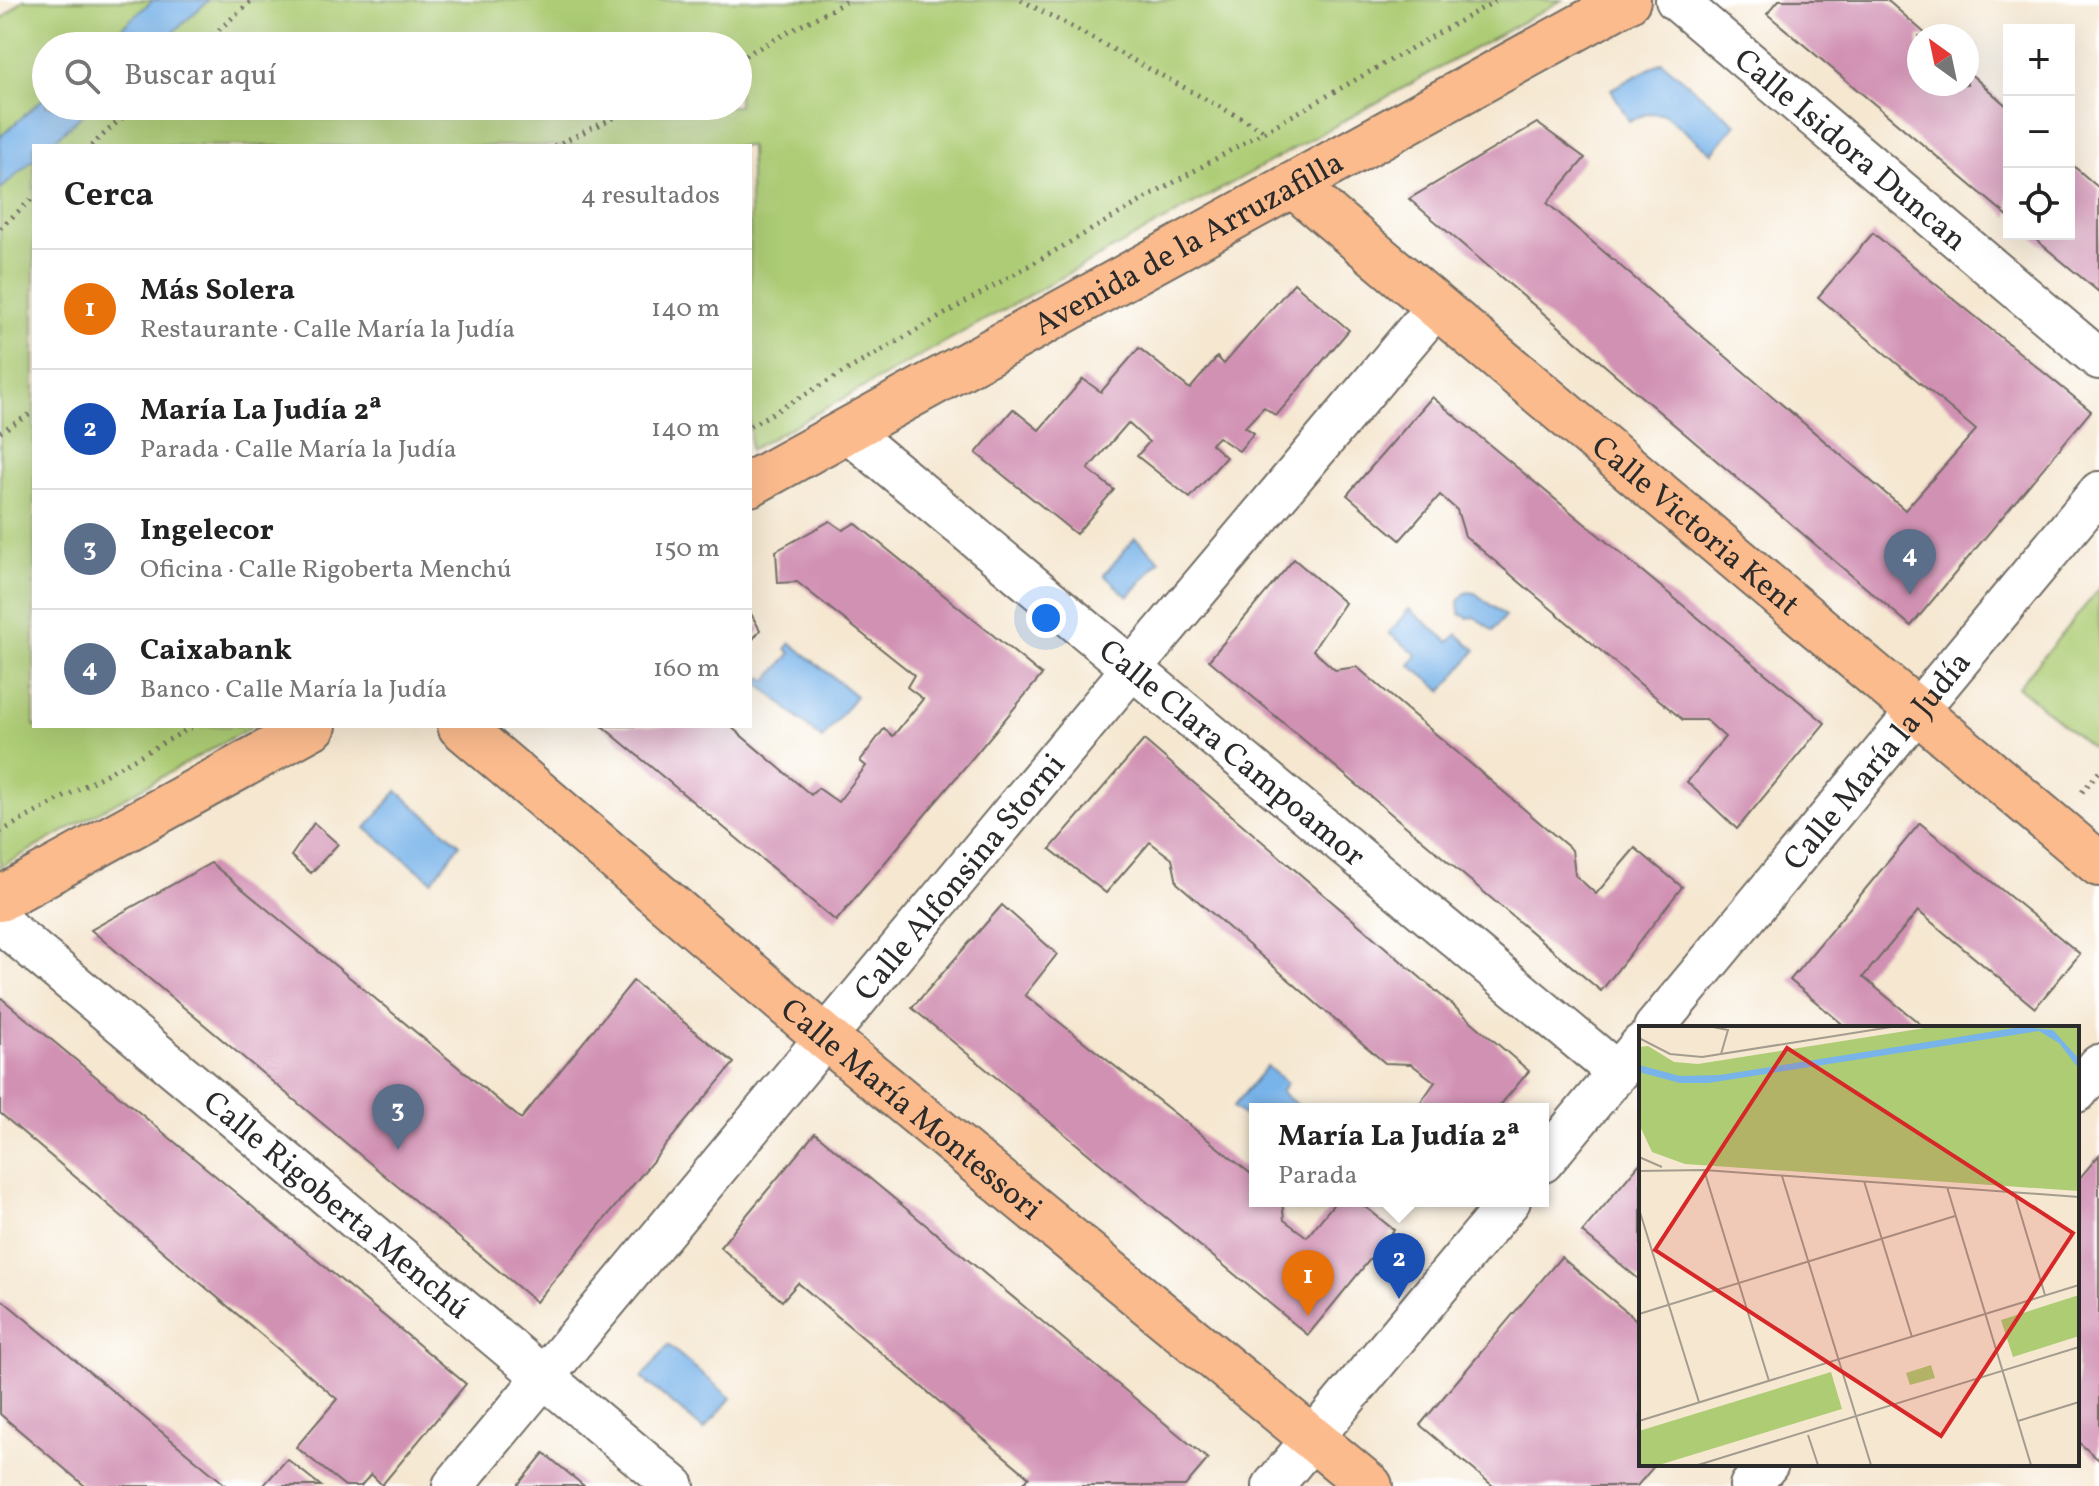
<!DOCTYPE html>
<html lang="es">
<meta charset="utf-8">
<style>
:root{--surface:#fff;--page:#f6f6f6;--text:#222;--muted:#767676;--line:#e0e0e0;--accent:#d1495b}
body{margin:0;font-family:Vollkorn,serif;background:var(--page);color:var(--text)}
.controls{position:absolute;right:24px;top:24px;display:grid;overflow:hidden;border-radius:0px;box-shadow:0 8px 32px #0002}
.controls button{width:72px;height:72px;display:grid;place-items:center;padding:0;border:0;border-bottom:2px solid var(--line);background:var(--surface);color:var(--text);font:40px sans-serif}
.compass{position:absolute;left:1907px;top:24px;width:72px;height:72px;border-radius:50%;background:var(--surface);box-shadow:0 8px 32px #0002;rotate:327deg}
.you{position:absolute;left:1046px;top:618px;width:28px;height:28px;margin:-20px;border:6px solid #fff;border-radius:50%;background:#1a73e8;box-shadow:0 0 0 12px #1a73e833}
.badge{display:grid;place-items:center;width:52px;height:52px;border-radius:50%;background:var(--accent);color:#fff;font-size:26px;font-weight:700}
.pin{position:absolute;translate:-50% -66px;filter:drop-shadow(0 2px 4px #0008)}
.pin::after{content:'';position:absolute;top:42px;width:28px;height:24px;background:inherit;clip-path:polygon(0 0,100% 0,50% 100%)}
.popup{position:absolute;left:1249px;top:1103px;width:300px;height:104px;box-sizing:border-box;display:grid;place-content:center;border-radius:0px;background:var(--surface);filter:drop-shadow(0 2px 6px #0005);font-size:26px;white-space:nowrap;color:var(--muted)}
.popup b{font-size:30px;color:var(--text)}
.popup::after{content:'';position:absolute;left:50%;top:100%;margin-left:-16px;border:16px solid transparent;border-top-color:var(--surface)}
.list{margin:0;padding:0;list-style:none}
h2{display:flex;justify-content:space-between;align-items:center;height:104px;margin:0;padding:0 32px;font-size:34px}
h2 small{font-size:26px;font-weight:400;color:var(--muted)}
.list li{display:grid;grid-template-columns:52px 1fr auto;gap:24px;align-items:center;box-sizing:border-box;height:120px;padding:0 32px;border-top:2px solid var(--line)}
.list b{display:block;font-size:30px;white-space:nowrap}
.list p{margin:0;font-size:26px;white-space:nowrap;color:var(--muted)}
.list em{font-size:26px;font-style:normal;color:var(--muted)}
.icon{flex:none;width:44px;height:44px;fill:none;stroke:currentColor;stroke-width:2;stroke-linecap:round;stroke-linejoin:round}
.map{position:relative;flex:none;width:2099px;height:1486px;overflow:hidden}
.search{position:absolute;background:var(--surface);box-shadow:0 8px 32px #0002;left:32px;top:32px;width:720px;height:88px;display:flex;align-items:center;gap:20px;box-sizing:border-box;padding:0 28px;border-radius:44px;color:var(--muted);font-size:30px}
.panel{position:absolute;background:var(--surface);box-shadow:0 8px 32px #0002;left:32px;top:144px;width:720px;height:584px;border-radius:0px}
.map>svg:first-child{display:block}
.green{fill:#adcc74;stroke:#6c7c50;stroke-width:2;fill-rule:evenodd}
.water{fill:#78b3e9;stroke:#526f8a;stroke-width:2}
.building{fill:#d191b3}
.lines{fill:none;stroke-linecap:round;stroke-linejoin:round}
.minor-casing{stroke:#726d65;stroke-width:44}
.major-casing{stroke:#726d65;stroke-width:48}
.path{stroke:#726d65;stroke-width:5;stroke-dasharray:2 6;stroke-linecap:butt}
.minor{stroke:#fff;stroke-width:40}
.major{stroke:#fbbb8d;stroke-width:44}
.labels{text-anchor:middle;stroke-width:6;stroke-linejoin:round;paint-order:stroke}
.street-label{font-size:32px;fill:#2b2b2b;stroke:#fff}
.inset-road{fill:none;stroke:#a49c8e;stroke-width:2}
.view{fill:#d62828;fill-opacity:0.15;stroke:#d62828;stroke-width:4}
.inset-edge{fill:none;stroke:#2b2b2b;stroke-width:4}
</style>
<div class="map">
<svg width="2099" height="1486" viewBox="0 0 2099 1486">
<rect width="100%" height="100%" fill="#fff"/>
<filter id="ink" filterUnits="userSpaceOnUse"><feTurbulence type="fractalNoise" baseFrequency=".0125" numOctaves="2"/><feDisplacementMap in="SourceGraphic" scale="16" xChannelSelector="R" yChannelSelector="G"/><feConvolveMatrix kernelMatrix="1 2 1 2 8 2 1 2 1" color-interpolation-filters="sRGB"/></filter>
<filter id="wash" filterUnits="userSpaceOnUse"><feTurbulence type="fractalNoise" baseFrequency=".006" numOctaves="4" result="noise"/><feDisplacementMap in="SourceGraphic" scale="32" xChannelSelector="R" yChannelSelector="G"/><feGaussianBlur stdDeviation="1.8" result="paint"/><feColorMatrix in="noise" values="0 0 0 0 0 0 0 0 0 0 0 0 0 0 0 0 0 1.4 0 .05"/><feComposite in="paint" operator="in"/></filter>
<g filter="url(#wash)">
<rect width="100%" height="100%" fill="#f5e7d0"/>
<g class="green">
<path d="M23,0H1562L750,450V146H34V726H253L0,867V21ZM46,46H738V106H46Z"/>
<polygon points="2099,589 2099,754 2018,687"/>
</g>
<g class="water">
<polygon points="153,0 209,0 158,46 101,46"/>
<polygon points="1662,62 1736,124 1712,153 1664,114 1648,113 1629,121 1611,89"/>
<polygon points="46,96 46,106 92,106 48,146 34,146 34,159 0,190 0,137"/>
<polygon points="1135,538 1160,560 1128,597 1104,575"/>
<path d="M1467,592L1475,593L1505,616L1493,631L1475,617L1468,618L1460,614C1456,603 1458,599 1467,592Z"/>
<polygon points="1409,609 1449,642 1457,634 1476,650 1443,691 1410,665 1417,655 1389,633"/>
<polygon points="791,643 856,696 822,739 758,683 762,677 767,681 791,653 786,649"/>
<polygon points="397,791 460,844 432,881 366,828"/>
<polygon points="1267,1066 1287,1083 1281,1092 1302,1109 1255,1109 1255,1124 1233,1107"/>
<polygon points="668,1345 731,1398 704,1430 642,1378"/>
</g>
<g id="blocks">
<g class="building">
<polygon points="1779,0 1887,0 1928,36 1919,36 1919,84 1967,84 1967,71 2009,108 2009,217 1767,14"/>
<polygon points="1537,123 1585,158 1547,203 1905,510 1976,430 1818,297 1873,233 2091,411 1911,626 1409,199"/>
<polygon points="2069,162 2099,188 2099,292 2029,234 2069,234"/>
<polygon points="1294,283 1349,330 1276,416 1264,407 1245,427 1254,433 1239,451 1218,437 1211,444 1226,457 1190,498 1137,456 1149,442 1128,423 1088,469 1114,490 1076,534 976,453 1013,409 1039,430 1083,379 1101,392 1139,348 1190,389 1217,357 1224,364"/>
<polygon points="1432,397 1825,723 1737,829 1687,782 1725,737 1706,720 1683,720 1465,536 1457,510 1440,495 1400,540 1347,495"/>
<polygon points="830,521 843,530 855,523 1042,675 836,921 602,726 730,726 811,795 818,788 838,802 866,766 860,761 884,729 893,736 923,699 907,687 914,675 797,582 778,583 776,551"/>
<polygon points="1294,559 1345,603 1313,650 1335,670 1357,667 1572,850 1575,875 1596,894 1635,848 1682,887 1601,991 1209,660"/>
<polygon points="750,612 760,630 750,643"/>
<polygon points="1144,740 1529,1071 1497,1109 1416,1109 1435,1082 1411,1064 1385,1063 1177,883 1172,859 1150,842 1106,893 1050,849"/>
<polygon points="314,823 338,844 311,873 291,856"/>
<polygon points="1920,823 2080,954 2035,1008 1918,911 1863,977 1925,1028 1847,1028 1790,980"/>
<polygon points="211,863 521,1119 633,981 734,1063 536,1302 91,930"/>
<polygon points="1002,905 1057,954 1025,995 1255,1177 1255,1201 1282,1201 1284,1220 1307,1237 1336,1201 1358,1201 1394,1230 1308,1335 912,1008"/>
<polygon points="0,997 466,1384 382,1485 371,1474 361,1486 345,1486 296,1447 337,1399 0,1113"/>
<polygon points="815,1133 1208,1459 1185,1486 1021,1486 1029,1477 798,1283 782,1301 720,1247"/>
<polygon points="2099,1155 2099,1460 2077,1441 2077,1181"/>
<polygon points="1641,1162 1641,1281 1582,1232"/>
<polygon points="1561,1257 1641,1324 1641,1464 1656,1464 1637,1486 1493,1486 1420,1425"/>
<polygon points="0,1298 227,1486 85,1486 0,1414"/>
<polygon points="544,1453 584,1486 517,1486"/>
<polygon points="287,1459 321,1486 263,1486"/>
</g>
</g>
</g>
<g filter="url(#ink)">
<use href="#blocks" fill-opacity="0" stroke="#726d65" stroke-width="2"/>
<g class="lines">
<defs>
<g id="minor">
<path id="s1" d="M1676,0L2099,359"/>
<path id="s2" d="M847,431L1617,1072"/>
<path id="s3" d="M0,922L674,1486"/>
<path id="s4" d="M1654,1028L2099,492"/>
<polyline points="2077,1092 2099,1065"/>
<polyline points="1543,1162 1641,1044"/>
<path id="s5" d="M453,1486L1133,667L1437,306"/>
<polyline points="1273,1486 1510,1201"/>
<polyline points="1750,1486 1768,1464"/>
</g>
<g id="major">
<path id="s6" d="M1294,186L2099,864"/>
<path id="s7" d="M750,484L1628,0"/>
<path id="s8" d="M460,726L826,1038L1370,1486"/>
<polyline points="0,899 314,726"/>
</g>
</defs>
<use href="#minor" class="minor-casing"/>
<use href="#major" class="major-casing"/>
<g class="path">
<polyline points="1021,0 1265,131"/>
<polyline points="201,46 252,0"/>
<polyline points="738,59 849,0"/>
<polyline points="91,146 135,106"/>
<polyline points="554,146 639,106"/>
<polyline points="0,228 34,197"/>
<polyline points="750,426 1171,184 1497,0"/>
<polyline points="0,432 34,412"/>
<polyline points="2082,792 2099,772"/>
<polyline points="0,832 194,726"/>
</g>
<use href="#minor" class="minor"/>
<use href="#major" class="major"/>
</g>
</g>
<g class="labels">
<g class="street-label">
<text dy="11" stroke="none"><textPath href="#s1" startOffset="230">Calle Isidora Duncan</textPath></text>
<text dy="11" stroke="none"><textPath href="#s7" startOffset="500">Avenida de la Arruzafilla</textPath></text>
<text dy="11" stroke="none"><textPath href="#s6" startOffset="526">Calle Victoria Kent</textPath></text>
<text dy="11" stroke="none"><textPath href="#s2" startOffset="502">Calle Clara Campoamor</textPath></text>
<text dy="11" stroke="none"><textPath href="#s4" startOffset="348">Calle María la Judía</textPath></text>
<text dy="11" stroke="none"><textPath href="#s5" startOffset="792">Calle Alfonsina Storni</textPath></text>
<text dy="11" stroke="none"><textPath href="#s8" startOffset="592">Calle María Montessori</textPath></text>
<text dy="11" stroke="none"><textPath href="#s3" startOffset="440">Calle Rigoberta Menchú</textPath></text>
</g>
</g>
<g transform="translate(1639 1026)">
<rect width="440" height="440" fill="#f5e7d0"/>
<path d="M292,1H436L440,5V165L46,138L13,126L0,98V21L9,20L35,36L59,38ZM440,269V310L374,331L362,294ZM292,339L296,352L271,359L267,347ZM192,346L203,383L20,439H0V405Z" fill="#adcc74"/>
<path d="M382,1L414,4L440,33V43L420,17L400,5L69,57H41L0,46V39L41,50L81,49Z" fill="#78b3e9"/>
<path class="inset-road" d="M74,1L89,4L82,28M0,12L31,28L63,31L252,1M0,131L23,141M65,144L130,355M0,145L65,144L440,171M143,150L232,439M225,155L273,311M308,161L392,439M375,166L406,269M0,183L60,376M0,288L316,190M0,395L440,259M379,395L440,376M169,409L179,439M59,439L440,321"/>
<path class="view" d="M148,22L434,207L302,410L16,224Z"/>
<rect width="440" height="440" class="inset-edge"/>
</g>
</svg>
<div class="controls">
<button>+</button>
<button>−</button>
<button><svg class="icon" aria-label="locate" viewBox="0 0 24 24"><circle cx="12" cy="12" r="6"/><path d="M12 2v4M12 18v4M2 12h4M18 12h4"/></svg></button>
</div>
<svg class="compass" viewBox="-18 -18 36 36"><path d="M0-13l5 13h-10z" fill="#e53935"/><path d="M0 13l5-13h-10z" fill="#767676"/></svg>
<div class="you"></div>
<div class="pin badge" style="left:1308px;top:1316px;background:#e8710a">1</div>
<div class="pin badge" style="left:1399px;top:1299px;background:#1a4fb4">2</div>
<div class="popup"><b>María La Judía 2ª</b>Parada</div>
<div class="pin badge" style="left:398px;top:1150px;background:#5c6f8a">3</div>
<div class="pin badge" style="left:1910px;top:595px;background:#5c6f8a">4</div>
<div class="search"><svg class="icon" aria-label="search" viewBox="0 0 24 24"><circle cx="10" cy="10" r="6"/><path d="M15 15l6 6"/></svg>Buscar aquí</div>
<section class="panel">
<h2>Cerca<small>4 resultados</small></h2>
<ul class="list">
<li><span class="badge" style="background:#e8710a">1</span><div><b>Más Solera</b><p>Restaurante · Calle María la Judía</p></div><em>140 m</em></li>
<li><span class="badge" style="background:#1a4fb4">2</span><div><b>María La Judía 2ª</b><p>Parada · Calle María la Judía</p></div><em>140 m</em></li>
<li><span class="badge" style="background:#5c6f8a">3</span><div><b>Ingelecor</b><p>Oficina · Calle Rigoberta Menchú</p></div><em>150 m</em></li>
<li><span class="badge" style="background:#5c6f8a">4</span><div><b>Caixabank</b><p>Banco · Calle María la Judía</p></div><em>160 m</em></li>
</ul>
</section>
</div>
